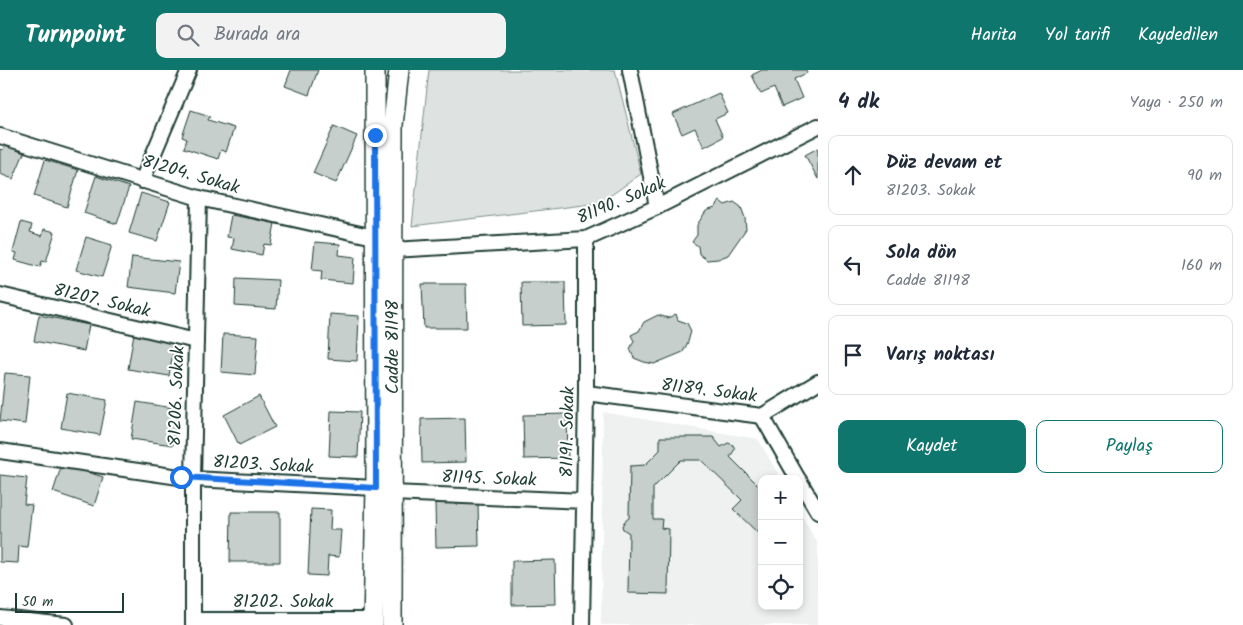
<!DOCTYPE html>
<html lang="tr">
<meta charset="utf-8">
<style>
:root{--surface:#fff;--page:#f2f2f3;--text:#1f2937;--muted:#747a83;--line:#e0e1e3;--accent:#0f766e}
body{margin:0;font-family:Kalam,sans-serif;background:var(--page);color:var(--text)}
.controls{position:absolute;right:15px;bottom:15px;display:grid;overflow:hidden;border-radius:10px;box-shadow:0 2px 8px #0003}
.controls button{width:45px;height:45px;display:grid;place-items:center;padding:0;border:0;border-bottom:1px solid var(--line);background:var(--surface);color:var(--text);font:25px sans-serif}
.scale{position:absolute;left:15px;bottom:12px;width:109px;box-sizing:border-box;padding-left:5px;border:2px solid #1f3d34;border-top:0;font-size:14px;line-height:18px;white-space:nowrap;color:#1f3d34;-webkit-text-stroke:4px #fff;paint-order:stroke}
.stop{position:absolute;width:15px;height:15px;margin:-11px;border:4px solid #1a73e8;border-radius:50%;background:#fff}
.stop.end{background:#1a73e8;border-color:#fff;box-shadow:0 1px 5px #0008}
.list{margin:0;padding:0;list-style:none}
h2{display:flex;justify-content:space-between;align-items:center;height:65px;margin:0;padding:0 20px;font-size:21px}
h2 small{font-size:16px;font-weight:400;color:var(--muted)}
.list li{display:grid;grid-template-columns:32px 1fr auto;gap:15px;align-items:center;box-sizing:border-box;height:80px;margin:0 10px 10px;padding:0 10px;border:1px solid var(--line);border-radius:10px}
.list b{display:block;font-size:19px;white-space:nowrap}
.list p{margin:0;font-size:16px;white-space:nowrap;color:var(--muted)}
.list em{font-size:16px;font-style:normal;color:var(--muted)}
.actions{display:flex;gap:10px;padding:15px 20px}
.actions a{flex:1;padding:11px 0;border:1px solid var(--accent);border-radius:10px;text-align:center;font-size:18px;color:var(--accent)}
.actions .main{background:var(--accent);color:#fff}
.icon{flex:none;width:28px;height:28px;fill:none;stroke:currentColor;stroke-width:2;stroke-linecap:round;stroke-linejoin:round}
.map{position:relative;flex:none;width:818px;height:555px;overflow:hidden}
header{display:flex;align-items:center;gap:30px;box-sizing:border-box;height:70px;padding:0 25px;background:var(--accent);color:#fff}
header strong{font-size:24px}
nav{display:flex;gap:28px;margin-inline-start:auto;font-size:18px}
.search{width:350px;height:45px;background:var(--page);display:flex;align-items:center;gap:12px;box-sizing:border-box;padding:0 18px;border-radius:10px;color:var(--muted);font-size:19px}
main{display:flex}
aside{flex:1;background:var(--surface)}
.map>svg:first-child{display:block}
.built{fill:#eef1f0}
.green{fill:#dee3e2;stroke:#7e908b}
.building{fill:#c7cfcc;stroke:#1f3d34}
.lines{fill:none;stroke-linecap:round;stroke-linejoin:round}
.street-casing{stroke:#1f3d34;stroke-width:18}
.secondary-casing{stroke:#1f3d34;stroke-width:22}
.street{stroke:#fff;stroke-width:14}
.secondary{stroke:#fff;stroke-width:19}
.route{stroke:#1a73e8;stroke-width:6}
.labels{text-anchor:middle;stroke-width:4;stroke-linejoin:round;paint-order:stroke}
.street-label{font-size:18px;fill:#1f3d34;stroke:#fff}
</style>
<header>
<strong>Turnpoint</strong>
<div class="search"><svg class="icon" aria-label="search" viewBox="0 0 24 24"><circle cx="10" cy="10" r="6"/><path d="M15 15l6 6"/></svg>Burada ara</div>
<nav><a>Harita</a><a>Yol tarifi</a><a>Kaydedilen</a></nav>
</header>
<main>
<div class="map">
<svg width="818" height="555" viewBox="0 0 818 555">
<rect width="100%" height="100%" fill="#fff"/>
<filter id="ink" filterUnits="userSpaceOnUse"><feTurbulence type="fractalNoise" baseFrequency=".02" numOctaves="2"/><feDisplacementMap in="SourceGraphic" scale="10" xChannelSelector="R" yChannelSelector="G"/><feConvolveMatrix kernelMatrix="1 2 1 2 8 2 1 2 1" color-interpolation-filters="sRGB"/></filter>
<g filter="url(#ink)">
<polygon class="built" points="603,342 758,369 781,409 762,409 762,536 799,536 799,441 818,474 818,555 601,555"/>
<polygon class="green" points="429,0 615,0 641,104 600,133 412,156"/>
<g class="building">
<polygon points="291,0 318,0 309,25 285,16"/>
<polygon points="762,0 806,0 807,3 794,9 802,28 782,37 774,18 761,24 752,5"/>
<polygon points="719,23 728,43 715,49 723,67 704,77 695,58 682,64 673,44"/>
<polygon points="191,40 210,46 208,50 234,58 226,82 221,80 218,89 184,78 187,69 182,67"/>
<polygon points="334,56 357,66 336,113 313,103"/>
<polygon points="5,75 24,83 13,109 0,104 0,79 3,80"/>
<polygon points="818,78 818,109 805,85"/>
<polygon points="45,90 78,100 67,137 34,126"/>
<polygon points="96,106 129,117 117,154 84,143"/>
<polygon points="141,123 170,132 157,171 129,163"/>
<polygon points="720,131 725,135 734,132 741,137 745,148 746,159 728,185 718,189 707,190 699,184 698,176 692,172 697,165 697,155 706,141 715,138"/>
<polygon points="231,145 275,153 271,175 264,174 262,185 232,179 234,168 227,167"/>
<polygon points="21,152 32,155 30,162 42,166 44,159 55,162 46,192 42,191 40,197 15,190 17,183 13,182"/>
<polygon points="86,167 112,175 102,207 76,200"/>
<polygon points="315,172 340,174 339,185 355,187 353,213 321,210 322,201 312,200"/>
<polygon points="132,187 179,192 175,223 128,217"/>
<polygon points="236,208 278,210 276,239 235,236"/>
<polygon points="521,212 565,212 566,255 522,256"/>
<polygon points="422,214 466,214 467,258 424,258"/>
<polygon points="330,244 359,246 357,291 328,289"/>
<polygon points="676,244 678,250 687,253 691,261 688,272 683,282 654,294 644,292 634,288 630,279 634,271 631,265 639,261 644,252 658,245 668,248"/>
<polygon points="39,245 89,255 84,281 34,271"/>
<polygon points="134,263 175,270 169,306 128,299"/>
<polygon points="223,264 258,266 255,305 221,302"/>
<polygon points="5,303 30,305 25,354 0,351"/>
<polygon points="67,323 107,330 100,365 61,358"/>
<polygon points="259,326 275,357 239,375 224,345"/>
<polygon points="137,332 179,339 173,375 131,369"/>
<polygon points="331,341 360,342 358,387 329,386"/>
<polygon points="567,344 568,388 524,389 523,345"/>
<polygon points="465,348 466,392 422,393 421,349"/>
<polygon points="660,367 713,367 721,377 728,373 733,375 735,379 730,387 762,419 762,467 733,439 742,430 701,390 681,390 653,418 653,449 662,449 661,458 669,459 668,524 628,523 629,463 623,459 622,456 624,452 629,448 630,396 645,395 660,380"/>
<polygon points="62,394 103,407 94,436 53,422"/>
<polygon points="0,405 27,408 24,434 32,435 27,477 19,476 18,493 0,492"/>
<polygon points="478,432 479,476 436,477 435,433"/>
<polygon points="311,439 331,440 330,460 341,460 339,487 328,486 327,506 308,505"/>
<polygon points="231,442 280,442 280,492 230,492"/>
<polygon points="555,490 556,534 512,535 512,491"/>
</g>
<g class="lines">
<defs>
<g id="street">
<polyline points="630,0 657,137"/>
<polyline points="0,66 199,128 374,167"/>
<polyline points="142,111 189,0"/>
<polyline points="392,180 586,169 657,137 818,56"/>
<polyline points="0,225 196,271"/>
<polyline points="586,323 762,346 818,312"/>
<polyline points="762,346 798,409"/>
<polyline points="0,381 193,409 376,418"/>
<polyline points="799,410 818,442"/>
<polyline points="392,423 585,431"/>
<polyline points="0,548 66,555"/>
<polyline points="193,550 373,550"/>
<polyline points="193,555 193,409 199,128"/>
<polyline points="582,555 586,323 586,169"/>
</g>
<g id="secondary">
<polyline points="373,555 376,418 375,0"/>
<polyline points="392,555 393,55 399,0"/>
</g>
</defs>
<use href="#street" class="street-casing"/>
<use href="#secondary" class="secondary-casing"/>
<use href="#street" class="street"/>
<use href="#secondary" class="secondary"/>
</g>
</g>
<g class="lines" filter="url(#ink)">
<polyline class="route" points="181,407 376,418 375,65"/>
</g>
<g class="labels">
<g class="street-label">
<text transform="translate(191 104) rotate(16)" y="6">81204. Sokak</text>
<text transform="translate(621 130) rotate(-23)" y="6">81190. Sokak</text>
<text transform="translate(102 230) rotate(13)" y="6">81207. Sokak</text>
<text transform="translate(392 277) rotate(-90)" y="6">Cadde 81198</text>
<text transform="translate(709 320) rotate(7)" y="6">81189. Sokak</text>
<text transform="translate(176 326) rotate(-88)" y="6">81206. Sokak</text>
<text transform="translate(567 362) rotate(-89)" y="6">81191. Sokak</text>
<text transform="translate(263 394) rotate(3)" y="6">81203. Sokak</text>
<text transform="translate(489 408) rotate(2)" y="6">81195. Sokak</text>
<text x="283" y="537">81202. Sokak</text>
</g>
</g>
</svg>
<div class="controls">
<button>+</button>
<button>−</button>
<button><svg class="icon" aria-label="locate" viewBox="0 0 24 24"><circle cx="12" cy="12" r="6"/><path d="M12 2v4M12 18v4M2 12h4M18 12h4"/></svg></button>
</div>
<div class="scale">50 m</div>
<div class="stop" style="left:181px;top:407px"></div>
<div class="stop end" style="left:375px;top:65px"></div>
</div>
<aside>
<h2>4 dk<small>Yaya · 250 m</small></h2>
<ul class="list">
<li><svg class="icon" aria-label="ahead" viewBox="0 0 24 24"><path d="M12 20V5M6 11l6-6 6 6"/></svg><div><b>Düz devam et</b><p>81203. Sokak</p></div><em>90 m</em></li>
<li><svg class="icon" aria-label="left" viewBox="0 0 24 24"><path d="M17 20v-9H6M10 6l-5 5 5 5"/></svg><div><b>Sola dön</b><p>Cadde 81198</p></div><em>160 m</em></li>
<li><svg class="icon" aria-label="arrive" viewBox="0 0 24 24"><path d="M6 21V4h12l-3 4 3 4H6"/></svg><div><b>Varış noktası</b></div></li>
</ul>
<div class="actions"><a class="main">Kaydet</a><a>Paylaş</a></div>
</aside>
</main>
